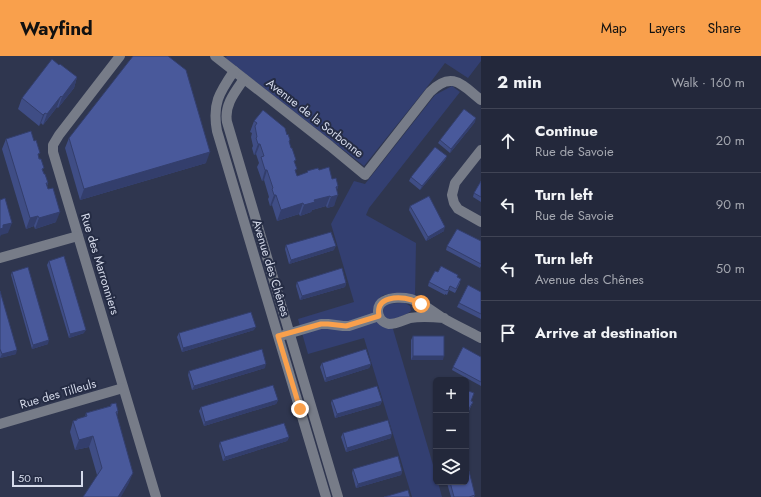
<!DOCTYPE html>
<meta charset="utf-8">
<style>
:root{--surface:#23283b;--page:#2f3446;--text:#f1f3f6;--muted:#a3a6af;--line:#404455;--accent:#f9a04c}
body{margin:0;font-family:Jost,sans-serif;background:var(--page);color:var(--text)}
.controls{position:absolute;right:12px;bottom:12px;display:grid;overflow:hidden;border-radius:6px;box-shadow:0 1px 3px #0004}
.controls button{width:36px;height:36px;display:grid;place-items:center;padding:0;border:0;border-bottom:1px solid var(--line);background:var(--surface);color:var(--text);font:20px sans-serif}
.scale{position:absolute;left:12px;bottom:10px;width:71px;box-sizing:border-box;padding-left:4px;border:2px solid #d5daea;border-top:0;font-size:11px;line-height:14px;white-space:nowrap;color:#d5daea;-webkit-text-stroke:3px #252c44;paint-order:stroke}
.stop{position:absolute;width:12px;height:12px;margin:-9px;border:3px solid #f9a04c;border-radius:50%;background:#fff}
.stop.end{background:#f9a04c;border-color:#fff;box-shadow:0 1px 4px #0008}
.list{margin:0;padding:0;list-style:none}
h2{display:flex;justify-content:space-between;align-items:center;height:52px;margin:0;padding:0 16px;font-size:17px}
h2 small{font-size:13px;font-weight:400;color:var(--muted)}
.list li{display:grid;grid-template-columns:26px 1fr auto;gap:12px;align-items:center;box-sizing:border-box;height:64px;padding:0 16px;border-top:1px solid var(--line)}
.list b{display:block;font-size:15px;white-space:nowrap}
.list p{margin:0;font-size:13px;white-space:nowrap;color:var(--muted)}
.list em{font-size:13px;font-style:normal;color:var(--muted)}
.icon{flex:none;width:22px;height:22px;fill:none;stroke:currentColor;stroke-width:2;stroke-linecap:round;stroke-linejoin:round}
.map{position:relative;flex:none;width:481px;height:441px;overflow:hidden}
header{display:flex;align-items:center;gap:24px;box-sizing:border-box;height:56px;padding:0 20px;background:var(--accent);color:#111}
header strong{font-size:19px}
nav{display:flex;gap:22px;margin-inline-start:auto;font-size:14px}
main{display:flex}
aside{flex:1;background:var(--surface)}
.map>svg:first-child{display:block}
.green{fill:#333f71}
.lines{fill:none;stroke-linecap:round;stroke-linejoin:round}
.minor{stroke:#777c88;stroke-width:10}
.wall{fill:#3f4d85}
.shaded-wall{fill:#333e6c}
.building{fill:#49599b;stroke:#333e6c}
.route{stroke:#f9a04c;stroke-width:5}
.labels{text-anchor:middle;stroke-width:4;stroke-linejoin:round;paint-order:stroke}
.street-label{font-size:12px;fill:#d5daea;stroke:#252c44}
</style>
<header>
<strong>Wayfind</strong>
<nav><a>Map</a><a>Layers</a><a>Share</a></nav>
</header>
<main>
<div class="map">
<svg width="481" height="441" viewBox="0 0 481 441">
<rect width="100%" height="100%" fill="#2f364f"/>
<g class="green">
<polygon points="227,0 481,0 481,5 468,22 445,7 424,35 364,110 225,2"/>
<path d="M452,30L460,36L369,152L366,159L416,187L415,241C405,239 393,236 384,239C379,241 377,245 375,249L393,273L436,419V426H438L442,441H412L364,282L308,298L298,263L354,246L331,168L354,125L365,128L435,39Z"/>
<path d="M405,247L410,250L411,255C408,258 392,265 388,263C381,260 382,250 388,248C393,247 400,247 405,247Z"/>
</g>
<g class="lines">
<g class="minor">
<polyline points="120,0 59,79 53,89 53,96 156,441"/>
<path d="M215,0L330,90L365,119L430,36C452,14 462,29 481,44"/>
<path d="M234,15C219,37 212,48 217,75L326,441"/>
<path d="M244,23C235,36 224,49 227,66L338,441"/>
<polyline points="481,94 455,127 452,139 454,147 458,153 481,166"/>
<polyline points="0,202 78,180"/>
<path d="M444,262C433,261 422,260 410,262C404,264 396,268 389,268C383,267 378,262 378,255C378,251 380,247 384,245C391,241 403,241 411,243C423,247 433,256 443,262C455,269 468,275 481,282"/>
<polyline points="284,279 321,268 328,268 343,270 349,270 379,260"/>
<polyline points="0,368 123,332"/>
</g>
</g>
<g class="wall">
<polygon points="59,9 77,21 74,32 58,52 57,51 43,69 41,67 39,70 18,53 22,42"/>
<polygon points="254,65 287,79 290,84 289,87 295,107 295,116 297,120 307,117 307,115 319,114 332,123 338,130 337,134 334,150 327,152 326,150 312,154 311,156 300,160 299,158 277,165 272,149 270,150 268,143 269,141 264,124 262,125 257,111 259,107 256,98 254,99 252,92 253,90 251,81 252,77 250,76"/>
<polygon points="475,66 450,97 438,87 440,84"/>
<polygon points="69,82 206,107 80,144 65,92"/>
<polygon points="6,83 39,101 44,118 48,127 47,130 56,166 35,173 34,170 26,173 2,93"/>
<polygon points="447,100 445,104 420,134 409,125 411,121"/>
<polygon points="481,125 481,146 473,141 474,137"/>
<polygon points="410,150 444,175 426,185 409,154"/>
<polygon points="481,185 481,210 480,212 446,194 447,190"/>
<polygon points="286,189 334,194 289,208 285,193"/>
<polygon points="49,205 84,277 69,282 47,209"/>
<polygon points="12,216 48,288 32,293 11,219"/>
<polygon points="438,216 457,221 460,227 455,237 449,234 447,239 445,238 445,239 428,230 429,226"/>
<polygon points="297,226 346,227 345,231 300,244 296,230"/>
<polygon points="0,235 16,298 0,302"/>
<polygon points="481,236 481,263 457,251 459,247"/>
<polygon points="254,274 182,296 177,281 179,277"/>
<polygon points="413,280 443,304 411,304 411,284"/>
<polygon points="481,301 481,330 452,314 453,311"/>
<polygon points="322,307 371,308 369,312 325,326 320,311"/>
<polygon points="265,312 192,334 188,319 189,315"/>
<polygon points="466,334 471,345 473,346 468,357 466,356"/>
<polygon points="278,344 276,348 204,370 199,355 201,351"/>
<polygon points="332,344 382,345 380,349 335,362 331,347"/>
<polygon points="111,348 118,355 117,360 129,427 97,419 89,391 75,394 70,376 73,365 76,364 77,363 85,361 86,357 110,350"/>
<polygon points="343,377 391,382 346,396 341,381"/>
<polygon points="289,381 287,385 223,405 219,390 220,386"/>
<polygon points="353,413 402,415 401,419 356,432 352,417"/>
<polygon points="448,426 466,426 475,439 474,441 451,441 447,427"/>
</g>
<g class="shaded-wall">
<polygon points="77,21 74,32 58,52 62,41"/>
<polygon points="61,40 57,51 43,69 47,58"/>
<polygon points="45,57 41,67 39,70 43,59"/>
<polygon points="476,62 475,66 450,97 451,93"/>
<polygon points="258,88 260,88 256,98 254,99"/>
<polygon points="210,96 206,107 80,144 84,133"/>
<polygon points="447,100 445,104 420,134 422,130"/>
<polygon points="265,114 267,114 264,124 262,125"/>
<polygon points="338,130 335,140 338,139 334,150 327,152 331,141 336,131"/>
<polygon points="274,139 276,139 272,149 270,150"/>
<polygon points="330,140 326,150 312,154 311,156 300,160 304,149 314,144"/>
<polygon points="303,147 299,158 277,165 281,154"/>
<polygon points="60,156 56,166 35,173 39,162"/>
<polygon points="38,160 34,170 26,173 30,162"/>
<polygon points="12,167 8,177 1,179 0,181 0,173 3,169"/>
<polygon points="445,171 444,175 426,185 428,181"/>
<polygon points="336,190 334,194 289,208 291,204"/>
<polygon points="346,227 345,231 300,244 302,240"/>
<polygon points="256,271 254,274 182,296 183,292"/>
<polygon points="86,274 84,277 69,282 70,278"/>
<polygon points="49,284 48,288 32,293 33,289"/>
<polygon points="17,294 16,298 0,302 2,298"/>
<polygon points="413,300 444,300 443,304 411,304"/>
<polygon points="266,308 265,312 192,334 194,330"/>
<polygon points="371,308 369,312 325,326 326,322"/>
<polygon points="278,344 276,348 204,370 205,366"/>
<polygon points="382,345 380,349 335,362 337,358"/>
<polygon points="392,378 391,382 346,396 347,392"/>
<polygon points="93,380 89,391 75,394 79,384"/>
<polygon points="289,381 287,385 223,405 225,401"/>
<polygon points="402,415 401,419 356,432 358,428"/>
<polygon points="133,417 129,427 121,441 118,441"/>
</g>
<g class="building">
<polygon points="133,0 168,0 186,14 210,96 84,133 69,82"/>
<polygon points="52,3 59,9 60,8 77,21 62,41 61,40 47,58 45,57 43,59 22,42"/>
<polygon points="464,53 476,62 451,93 440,84"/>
<polygon points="263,54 285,72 287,79 288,78 290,84 289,85 291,92 292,92 296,104 294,105 297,113 295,114 297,120 308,116 307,115 318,112 319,114 329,111 332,123 336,122 338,130 336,131 338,139 331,141 330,140 314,144 315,146 304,149 303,147 281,154 276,139 274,139 272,133 273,132 267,114 265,114 261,101 264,100 260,88 258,88 256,82 257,81 255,70 257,67 254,65"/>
<polygon points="31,75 34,85 36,84 40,97 38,98 39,103 41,103 44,112 42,113 44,118 45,118 48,127 46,127 48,133 53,132 60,156 39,162 38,160 30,162 6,83"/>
<polygon points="435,91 447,100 422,130 411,121"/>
<polygon points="481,125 481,141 474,137"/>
<polygon points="429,140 445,171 428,181 410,150"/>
<polygon points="5,142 12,167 3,169 3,172 0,173 0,144"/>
<polygon points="457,173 481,185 481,208 447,190"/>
<polygon points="331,176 336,190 291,204 286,189"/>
<polygon points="64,200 86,274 70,278 49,205"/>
<polygon points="441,210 458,219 457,221 461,223 456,233 450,230 448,235 447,234 446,235 429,226 435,215 438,216"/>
<polygon points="28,211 49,284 33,289 12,216"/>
<polygon points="342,212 346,227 302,240 297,226"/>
<polygon points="468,229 481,236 481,258 459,247"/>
<polygon points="0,235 17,294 2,298 0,293"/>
<polygon points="251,256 256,271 183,292 179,277"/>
<rect x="413" y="280" width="31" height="20"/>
<polygon points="463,291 481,301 481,326 453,311"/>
<polygon points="262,293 266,308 194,330 189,315"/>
<polygon points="366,293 371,308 326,322 322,307"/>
<polygon points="273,329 278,344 205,366 201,351"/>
<polygon points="377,330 382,345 337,358 332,344"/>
<polygon points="466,334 474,337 471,345 473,346 470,351 469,353 467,352 466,355"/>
<polygon points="116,347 118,355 116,356 133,417 118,441 83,441 102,412 93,380 79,384 73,365 77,364 77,363 87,360 86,357 111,350 111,348"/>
<polygon points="388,364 392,378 347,392 343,377"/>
<polygon points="284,367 289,381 225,401 220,386"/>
<polygon points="398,400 402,415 358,428 353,413"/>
<polygon points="469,415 475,439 469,441 454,441 450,426 466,426 466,417"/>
<polygon points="408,434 410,441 384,441"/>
</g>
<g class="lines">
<path class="route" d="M300,353L278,280L321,268H328L346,270L379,260C375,240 399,240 412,244C415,245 418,247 421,248"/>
</g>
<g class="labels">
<g class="street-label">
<text transform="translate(315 62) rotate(38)" y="4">Avenue de la Sorbonne</text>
<text transform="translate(100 208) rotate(73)" y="4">Rue des Marronniers</text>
<text transform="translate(271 212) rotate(73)" y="4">Avenue des Chênes</text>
<text transform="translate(58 338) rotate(-16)" y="4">Rue des Tilleuls</text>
</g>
</g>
</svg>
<div class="controls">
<button>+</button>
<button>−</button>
<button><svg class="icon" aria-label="layers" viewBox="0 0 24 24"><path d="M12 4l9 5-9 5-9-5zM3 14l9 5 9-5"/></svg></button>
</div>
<div class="scale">50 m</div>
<div class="stop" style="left:421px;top:248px"></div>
<div class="stop end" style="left:300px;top:353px"></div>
</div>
<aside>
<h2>2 min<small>Walk · 160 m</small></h2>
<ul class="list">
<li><svg class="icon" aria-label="ahead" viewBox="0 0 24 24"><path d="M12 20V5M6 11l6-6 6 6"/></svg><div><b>Continue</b><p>Rue de Savoie</p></div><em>20 m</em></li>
<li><svg class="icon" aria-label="left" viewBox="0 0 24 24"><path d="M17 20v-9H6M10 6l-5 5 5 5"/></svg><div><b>Turn left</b><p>Rue de Savoie</p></div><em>90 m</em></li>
<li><svg class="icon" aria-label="left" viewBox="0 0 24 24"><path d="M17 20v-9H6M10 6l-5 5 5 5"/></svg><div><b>Turn left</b><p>Avenue des Chênes</p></div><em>50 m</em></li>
<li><svg class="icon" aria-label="arrive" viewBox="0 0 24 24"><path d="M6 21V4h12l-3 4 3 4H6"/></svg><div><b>Arrive at destination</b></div></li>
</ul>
</aside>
</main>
